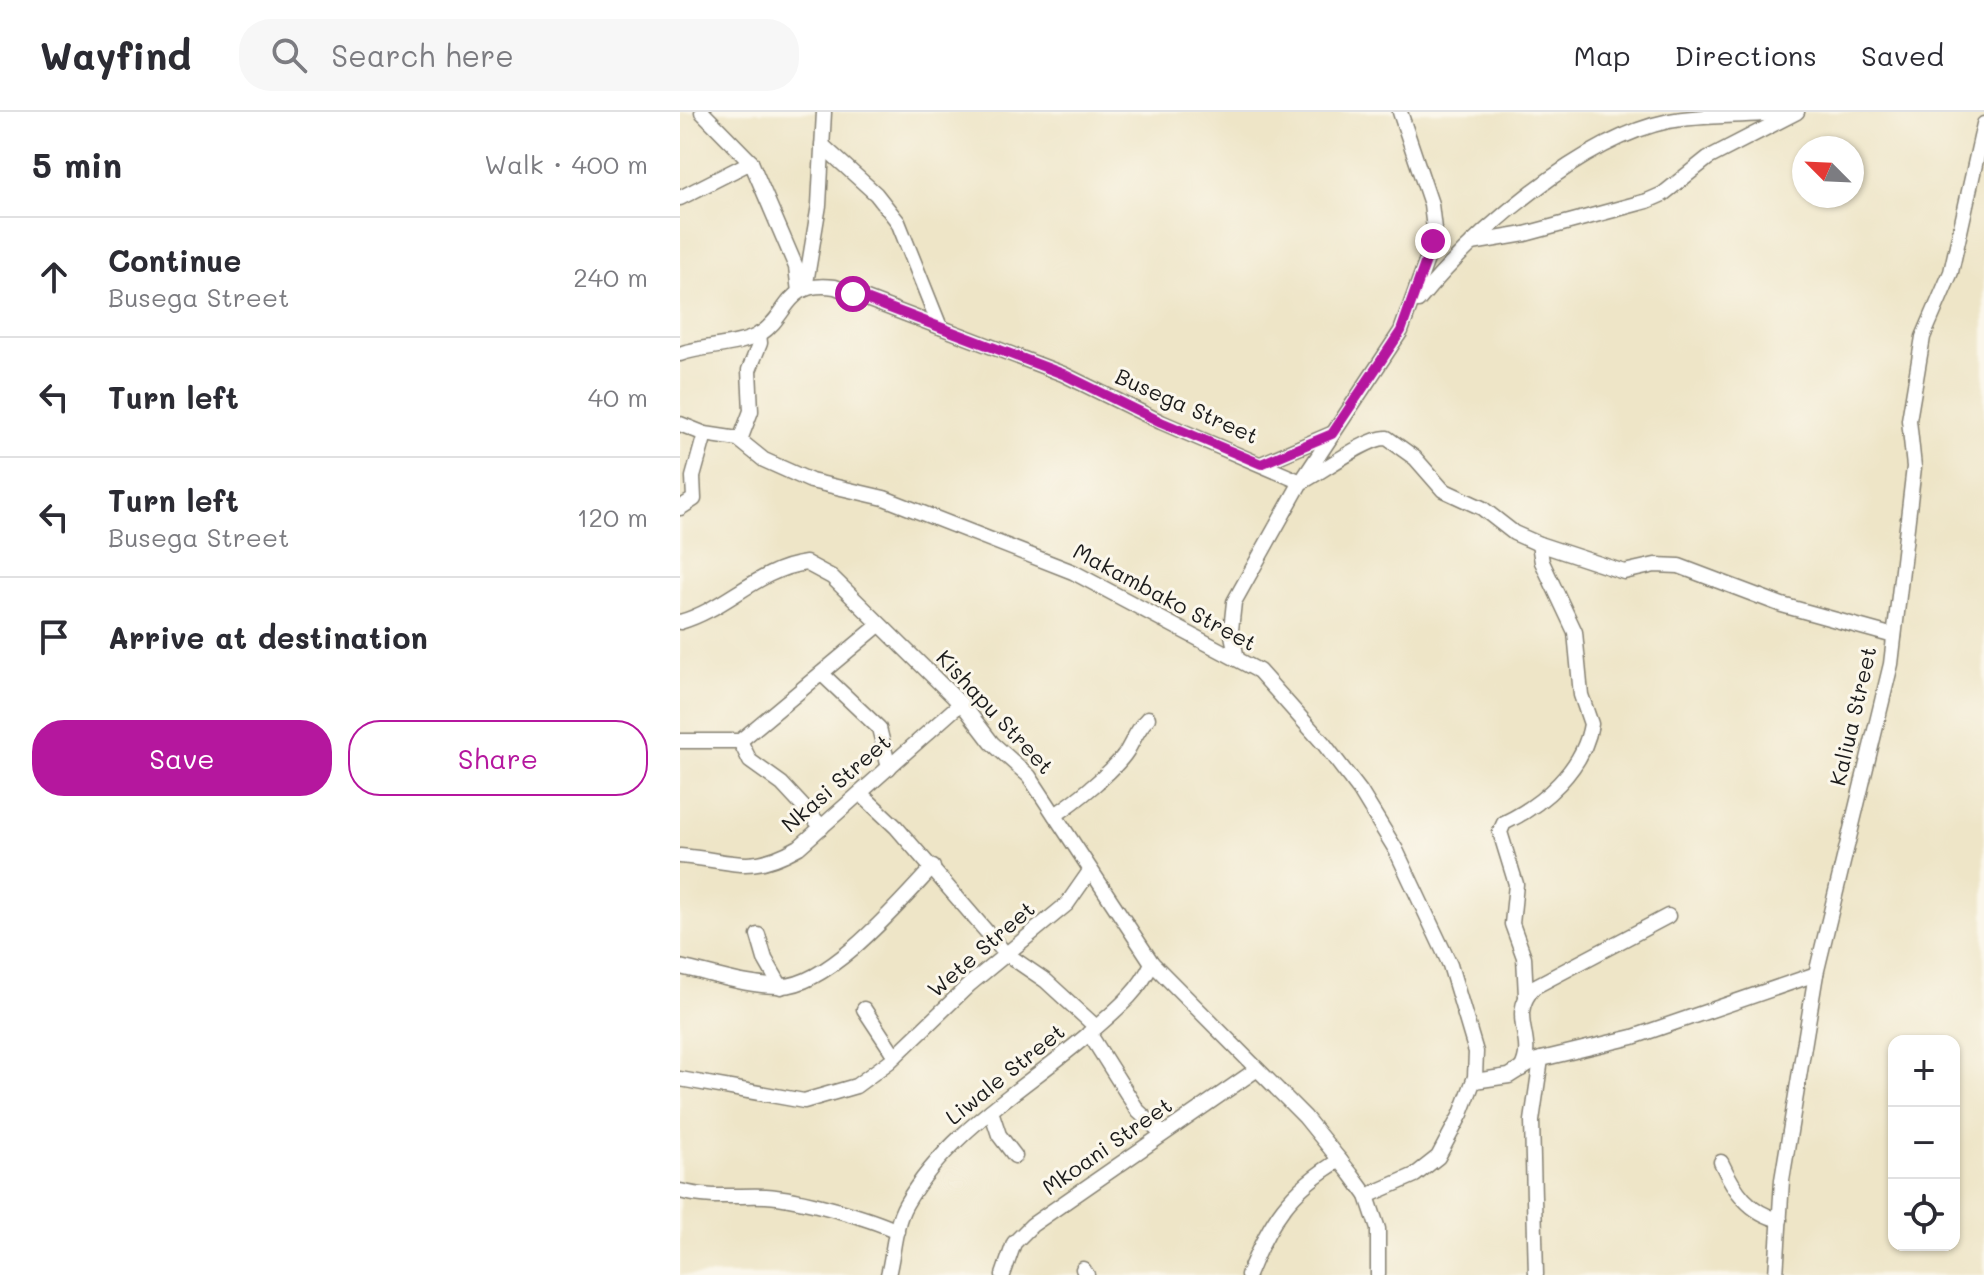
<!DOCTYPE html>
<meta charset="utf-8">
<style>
:root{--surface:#fff;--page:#f7f7f7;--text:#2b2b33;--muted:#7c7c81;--line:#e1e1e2;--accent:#b5179e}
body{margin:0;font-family:Mali,sans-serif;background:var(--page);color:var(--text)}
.controls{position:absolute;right:24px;bottom:24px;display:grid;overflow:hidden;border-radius:16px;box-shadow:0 2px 6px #0004}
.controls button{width:72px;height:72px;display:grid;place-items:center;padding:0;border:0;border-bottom:2px solid var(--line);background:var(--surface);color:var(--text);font:40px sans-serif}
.compass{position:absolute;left:1112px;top:24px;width:72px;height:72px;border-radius:50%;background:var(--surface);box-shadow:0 2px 6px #0004;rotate:294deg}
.stop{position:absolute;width:24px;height:24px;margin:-18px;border:6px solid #b5179e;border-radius:50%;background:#fff}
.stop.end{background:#b5179e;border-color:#fff;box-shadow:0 2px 8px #0008}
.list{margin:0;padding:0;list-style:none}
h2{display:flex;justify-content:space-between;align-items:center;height:104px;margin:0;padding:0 32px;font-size:34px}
h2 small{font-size:26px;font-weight:400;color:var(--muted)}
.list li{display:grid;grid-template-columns:52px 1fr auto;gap:24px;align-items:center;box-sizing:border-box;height:120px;padding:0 32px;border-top:2px solid var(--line)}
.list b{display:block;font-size:30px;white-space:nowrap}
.list p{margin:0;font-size:26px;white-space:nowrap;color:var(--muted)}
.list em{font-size:26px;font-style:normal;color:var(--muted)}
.actions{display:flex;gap:16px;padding:24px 32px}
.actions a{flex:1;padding:18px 0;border:2px solid var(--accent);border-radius:32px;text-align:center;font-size:28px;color:var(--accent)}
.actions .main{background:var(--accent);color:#fff}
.icon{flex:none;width:44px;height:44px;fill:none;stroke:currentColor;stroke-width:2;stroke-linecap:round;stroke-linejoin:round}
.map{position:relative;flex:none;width:1304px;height:1163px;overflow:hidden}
header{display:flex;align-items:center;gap:48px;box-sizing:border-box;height:112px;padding:0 40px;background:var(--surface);border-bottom:2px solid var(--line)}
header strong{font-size:38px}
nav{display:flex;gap:44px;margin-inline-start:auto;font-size:28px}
.search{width:560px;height:72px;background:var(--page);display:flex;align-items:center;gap:20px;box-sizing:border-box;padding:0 28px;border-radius:32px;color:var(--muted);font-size:30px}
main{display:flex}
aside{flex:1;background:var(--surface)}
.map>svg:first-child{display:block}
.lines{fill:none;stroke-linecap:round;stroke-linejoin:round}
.street-casing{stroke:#858072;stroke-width:17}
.street{stroke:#fff;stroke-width:14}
.route{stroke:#b5179e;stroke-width:10}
.labels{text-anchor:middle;stroke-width:6;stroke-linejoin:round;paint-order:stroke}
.street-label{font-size:22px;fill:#1c1c1c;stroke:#fbf7ec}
</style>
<header>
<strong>Wayfind</strong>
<div class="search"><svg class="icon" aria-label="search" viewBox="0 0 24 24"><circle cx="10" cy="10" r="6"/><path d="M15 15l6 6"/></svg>Search here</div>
<nav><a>Map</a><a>Directions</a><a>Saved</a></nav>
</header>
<main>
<aside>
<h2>5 min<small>Walk · 400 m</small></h2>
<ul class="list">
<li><svg class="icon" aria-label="ahead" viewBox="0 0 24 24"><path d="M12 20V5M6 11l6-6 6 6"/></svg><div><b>Continue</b><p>Busega Street</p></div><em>240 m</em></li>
<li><svg class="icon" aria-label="left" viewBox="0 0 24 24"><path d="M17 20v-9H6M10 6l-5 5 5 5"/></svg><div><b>Turn left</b></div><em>40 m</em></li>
<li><svg class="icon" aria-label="left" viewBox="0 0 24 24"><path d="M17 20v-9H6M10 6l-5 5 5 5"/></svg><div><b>Turn left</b><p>Busega Street</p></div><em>120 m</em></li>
<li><svg class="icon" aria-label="arrive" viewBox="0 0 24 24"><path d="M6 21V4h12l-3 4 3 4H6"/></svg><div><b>Arrive at destination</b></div></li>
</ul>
<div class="actions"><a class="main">Save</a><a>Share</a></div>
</aside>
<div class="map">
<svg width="1304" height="1163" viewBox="0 0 1304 1163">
<rect width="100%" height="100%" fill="#fbf7ec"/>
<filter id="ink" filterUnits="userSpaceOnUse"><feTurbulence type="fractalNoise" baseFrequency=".0125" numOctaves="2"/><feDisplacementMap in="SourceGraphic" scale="16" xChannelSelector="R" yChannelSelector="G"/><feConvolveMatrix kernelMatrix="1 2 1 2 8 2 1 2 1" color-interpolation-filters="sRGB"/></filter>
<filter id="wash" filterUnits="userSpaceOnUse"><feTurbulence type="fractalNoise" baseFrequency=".006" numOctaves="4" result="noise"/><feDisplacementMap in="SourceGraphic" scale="32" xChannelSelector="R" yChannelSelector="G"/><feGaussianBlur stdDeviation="1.8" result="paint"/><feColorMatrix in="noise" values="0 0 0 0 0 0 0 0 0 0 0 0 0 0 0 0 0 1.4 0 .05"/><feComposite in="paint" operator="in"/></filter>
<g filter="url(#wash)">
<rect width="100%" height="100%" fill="#eee5c7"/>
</g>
<g filter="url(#ink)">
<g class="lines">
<defs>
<g id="street">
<polyline points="22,0 71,50 116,155 119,180"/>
<polyline points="142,33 196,82 218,110 260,215"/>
<polyline points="0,86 71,50"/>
<polyline points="792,131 845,122 967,89 983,82 1028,46 1117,0"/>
<polyline points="125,177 139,93 144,0"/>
<path d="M738,189C794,121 901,27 989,9C1027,2 1066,5 1105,0"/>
<path d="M0,242C24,233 58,235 80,222C110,203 104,168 155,175L383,262L481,310L621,370L721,219L750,139L754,117L751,92L720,0"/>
<polyline points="0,312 25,322 58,327 84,348 131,369 204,386 393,460 579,559 644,632 680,679 716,738 770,853 796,940 795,965 781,1002 758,1045 735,1063 687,1084"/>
<polyline points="60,328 71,299 69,258 80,231 79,222"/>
<polyline points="581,352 651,322"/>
<path d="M624,369C643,359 690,324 707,326L735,346L763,378L802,396L834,421L859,432L944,460L975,453L999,454L1102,493L1214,524"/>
<polyline points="0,396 14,387 13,365 25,322"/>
<path d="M0,510C46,497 78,457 126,451L152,465L286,597L312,631L349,664L472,851L625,1005L671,1062L687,1084L698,1117V1163"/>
<polyline points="557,547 551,518 554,490 621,370"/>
<polyline points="142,562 199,616 209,656"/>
<polyline points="0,629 60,629 199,513"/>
<polyline points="60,629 70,649 102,672 142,715"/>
<polyline points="181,682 216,715 325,841 366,869 416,915"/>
<path d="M375,703C395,690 434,659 447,639C454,627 458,616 468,606"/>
<path d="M0,744C53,748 68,764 119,735L280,592"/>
<polyline points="78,823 85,847 101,875"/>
<path d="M0,855C33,862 69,875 102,874C150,873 220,790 253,755"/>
<path d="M846,884L844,845L832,812L836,772L820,720L824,711C862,693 904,657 911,612L901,583L895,520L862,450L859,432"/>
<polyline points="184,897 215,944"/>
<polyline points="409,921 458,999 482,1021"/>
<path d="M841,957C858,927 826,906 854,875L988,804"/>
<polyline points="0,967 124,989 176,974 210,949 290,872 387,792 410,759"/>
<polyline points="794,969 829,964 853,949 953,925 1136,862"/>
<polyline points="311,999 319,1023 335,1044"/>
<path d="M1041,1050C1054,1078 1069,1101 1100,1108"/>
<path d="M0,1079C29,1087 57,1083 86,1084C119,1086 187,1105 217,1119"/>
<polyline points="403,1157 407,1163"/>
<path d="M208,1163C214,1140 214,1113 226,1092C269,1017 349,974 412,919C436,898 459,880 472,851"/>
<polyline points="323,1163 334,1131 352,1113 576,958"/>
<path d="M568,1163C590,1109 609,1078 660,1048"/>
<polyline points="856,1163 852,1009 861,947"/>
<polyline points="1096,1163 1102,1068 1136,862 1211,552 1234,355 1229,308 1243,225 1271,160 1304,12"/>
</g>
</defs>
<use href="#street" class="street-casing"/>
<use href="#street" class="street"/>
</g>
</g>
<g class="lines" filter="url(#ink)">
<polyline class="route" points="173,182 383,262 481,310 581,352 652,322 721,219 753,129"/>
</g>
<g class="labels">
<g class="street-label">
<text transform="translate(507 294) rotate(24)" y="8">Busega Street</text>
<text transform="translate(485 485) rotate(28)" y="8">Makambako Street</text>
<text transform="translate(315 600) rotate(47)" y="8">Kishapu Street</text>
<text transform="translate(1173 604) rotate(-77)" y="8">Kaliua Street</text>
<text transform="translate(156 671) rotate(-41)" y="8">Nkasi Street</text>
<text transform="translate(301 837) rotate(-41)" y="8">Wete Street</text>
<text transform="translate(325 962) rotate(-39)" y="8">Liwale Street</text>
<text transform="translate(427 1034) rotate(-35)" y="8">Mkoani Street</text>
</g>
</g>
</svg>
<div class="controls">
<button>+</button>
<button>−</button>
<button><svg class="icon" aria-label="locate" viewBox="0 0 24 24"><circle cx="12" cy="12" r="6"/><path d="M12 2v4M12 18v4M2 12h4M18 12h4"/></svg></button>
</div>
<svg class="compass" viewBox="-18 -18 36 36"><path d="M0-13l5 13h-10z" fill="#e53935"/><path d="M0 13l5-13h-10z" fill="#7c7c81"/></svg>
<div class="stop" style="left:173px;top:182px"></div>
<div class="stop end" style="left:753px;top:129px"></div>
</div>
</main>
